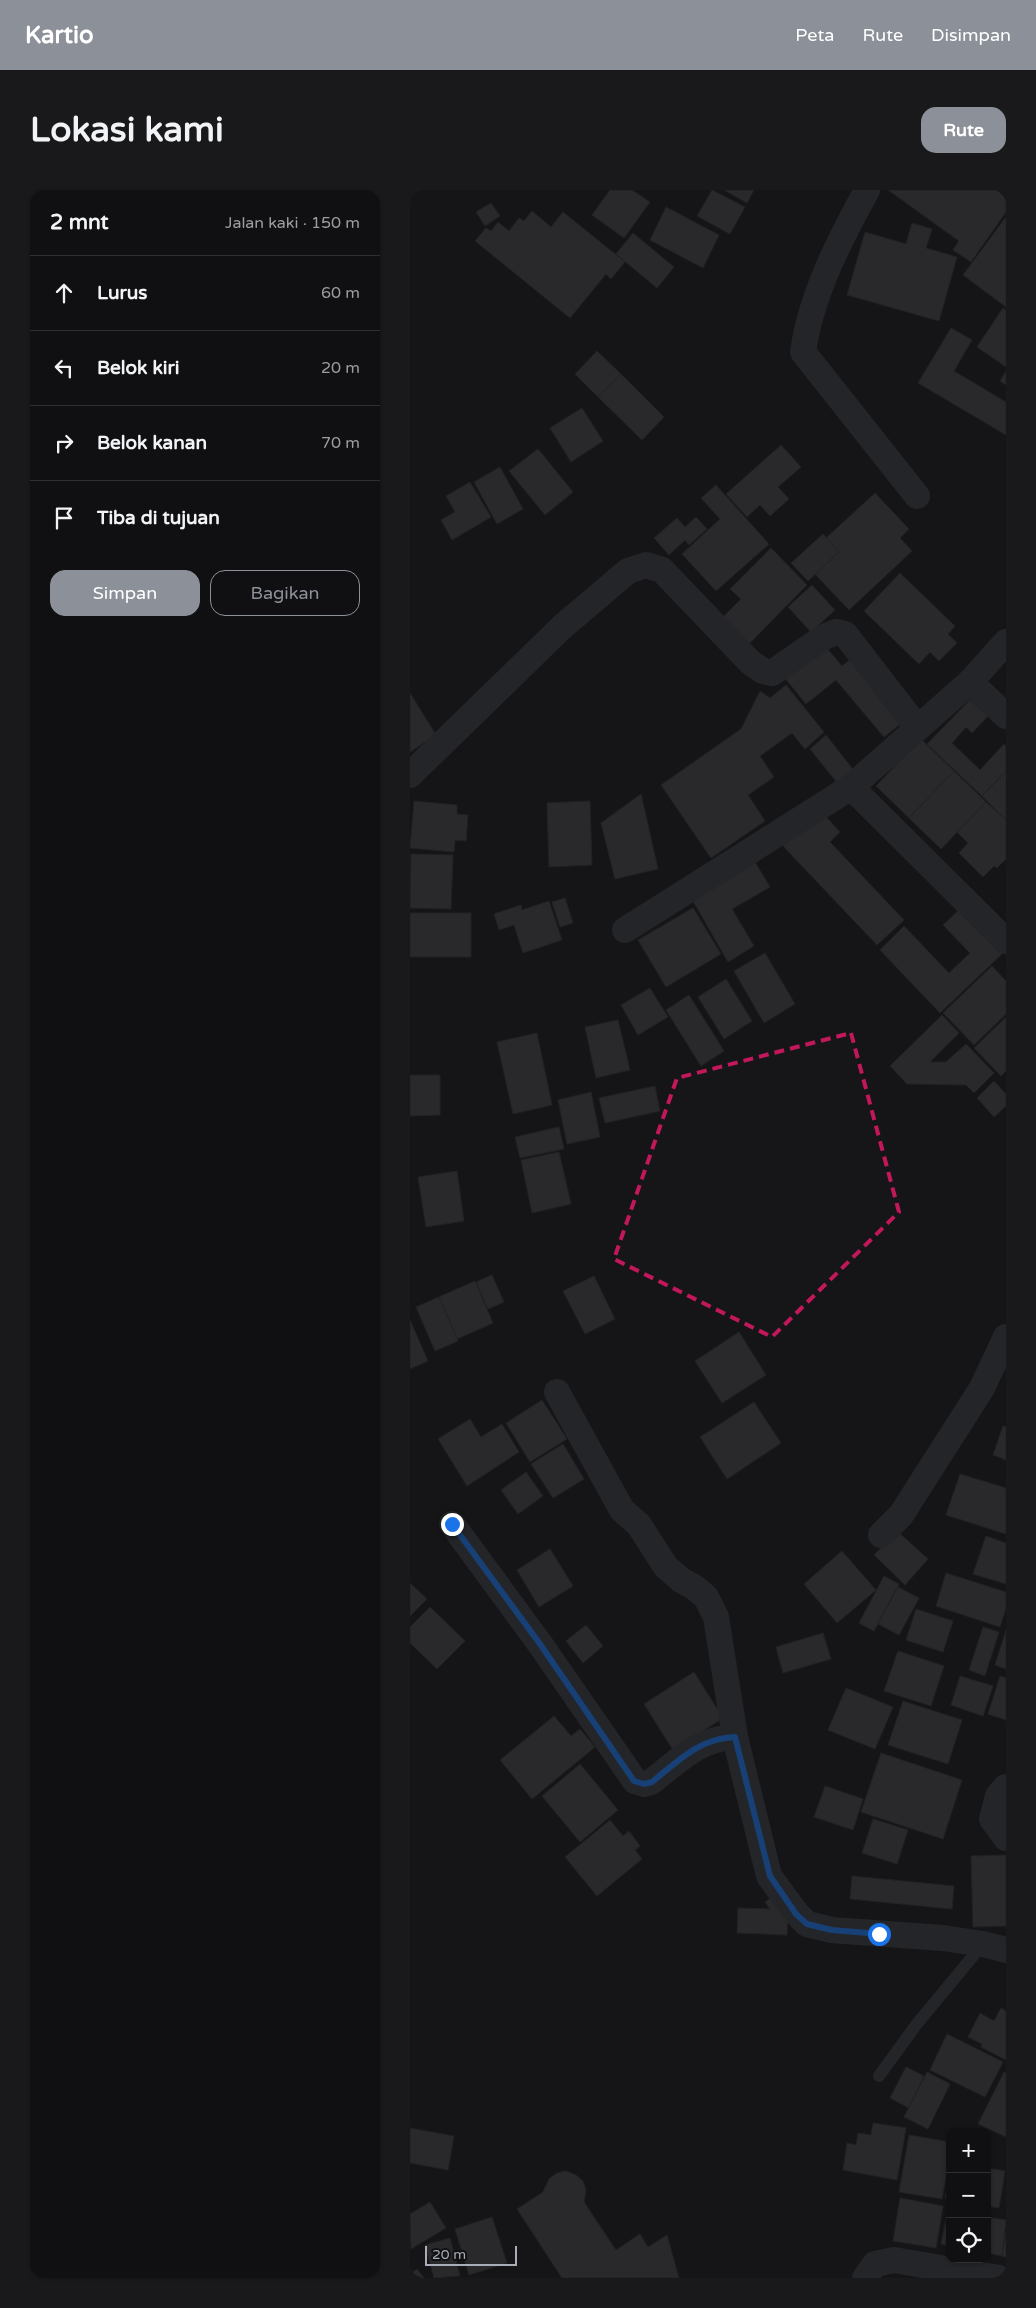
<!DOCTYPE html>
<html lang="id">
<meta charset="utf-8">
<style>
:root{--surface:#101012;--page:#19191b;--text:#f1f3f6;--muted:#9c9d9f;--line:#303032;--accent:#8c9099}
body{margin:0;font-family:"Varela Round",sans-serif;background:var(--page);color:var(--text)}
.controls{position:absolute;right:15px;bottom:15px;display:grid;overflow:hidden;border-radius:10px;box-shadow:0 1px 4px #0004}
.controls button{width:45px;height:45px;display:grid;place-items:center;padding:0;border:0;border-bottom:1px solid var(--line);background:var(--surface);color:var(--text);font:25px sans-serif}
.scale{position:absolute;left:15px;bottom:12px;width:92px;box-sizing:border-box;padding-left:5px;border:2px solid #a8adb8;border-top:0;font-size:14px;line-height:18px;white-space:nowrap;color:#a8adb8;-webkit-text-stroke:4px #111113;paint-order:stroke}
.stop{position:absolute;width:15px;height:15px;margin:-11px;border:4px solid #1a73e8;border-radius:50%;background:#fff}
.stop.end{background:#1a73e8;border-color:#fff;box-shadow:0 1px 5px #0008}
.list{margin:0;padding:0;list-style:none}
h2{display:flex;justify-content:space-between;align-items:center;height:65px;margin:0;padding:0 20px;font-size:21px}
h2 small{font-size:16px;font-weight:400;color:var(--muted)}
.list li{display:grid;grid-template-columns:32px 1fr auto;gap:15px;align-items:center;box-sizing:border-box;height:75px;padding:0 20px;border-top:1px solid var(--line)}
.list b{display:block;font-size:19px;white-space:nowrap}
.list em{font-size:16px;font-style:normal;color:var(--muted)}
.actions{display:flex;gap:10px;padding:15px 20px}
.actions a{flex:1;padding:11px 0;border:1px solid var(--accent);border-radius:15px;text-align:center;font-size:18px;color:var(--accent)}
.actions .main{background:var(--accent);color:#fff}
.icon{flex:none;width:28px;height:28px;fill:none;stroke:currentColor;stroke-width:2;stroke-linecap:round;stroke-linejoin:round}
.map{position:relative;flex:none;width:596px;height:2088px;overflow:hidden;border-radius:15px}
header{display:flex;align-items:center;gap:30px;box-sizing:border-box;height:70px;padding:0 25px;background:var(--accent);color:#fff}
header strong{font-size:24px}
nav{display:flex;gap:28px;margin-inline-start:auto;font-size:18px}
.intro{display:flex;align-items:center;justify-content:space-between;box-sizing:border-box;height:120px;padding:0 30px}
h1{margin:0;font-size:35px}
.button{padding:12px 22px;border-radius:15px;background:var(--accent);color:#fff;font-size:18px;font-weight:700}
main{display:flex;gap:30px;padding:0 30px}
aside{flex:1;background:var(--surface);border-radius:15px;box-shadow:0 1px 4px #0004}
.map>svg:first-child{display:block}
.building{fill:#404145;stroke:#303034}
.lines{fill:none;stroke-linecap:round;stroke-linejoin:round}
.service{stroke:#37383d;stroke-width:12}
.minor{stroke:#37383d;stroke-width:26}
.route{stroke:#1a73e8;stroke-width:6}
.marked{fill:none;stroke:#c2185b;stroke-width:4;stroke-dasharray:10 6;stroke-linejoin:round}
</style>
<header>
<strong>Kartio</strong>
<nav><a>Peta</a><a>Rute</a><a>Disimpan</a></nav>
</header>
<div class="intro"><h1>Lokasi kami</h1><a class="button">Rute</a></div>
<main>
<aside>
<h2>2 mnt<small>Jalan kaki · 150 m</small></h2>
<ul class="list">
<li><svg class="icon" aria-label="ahead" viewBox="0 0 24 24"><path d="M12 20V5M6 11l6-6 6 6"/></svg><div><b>Lurus</b></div><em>60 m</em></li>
<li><svg class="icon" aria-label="left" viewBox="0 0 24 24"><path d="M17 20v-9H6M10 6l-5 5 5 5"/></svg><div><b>Belok kiri</b></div><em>20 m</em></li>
<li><svg class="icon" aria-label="right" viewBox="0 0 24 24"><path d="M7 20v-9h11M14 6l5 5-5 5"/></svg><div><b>Belok kanan</b></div><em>70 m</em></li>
<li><svg class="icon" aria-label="arrive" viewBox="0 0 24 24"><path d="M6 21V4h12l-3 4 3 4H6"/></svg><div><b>Tiba di tujuan</b></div></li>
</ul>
<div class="actions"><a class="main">Simpan</a><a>Bagikan</a></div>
</aside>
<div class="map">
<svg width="596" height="2088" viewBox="0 0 596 2088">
<rect width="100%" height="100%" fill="#161618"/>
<g class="building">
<polygon points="200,0 222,0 240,12 214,48 182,25"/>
<polygon points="302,0 335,17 320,44 287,26"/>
<polygon points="314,0 344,0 337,13"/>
<polygon points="478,0 596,0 596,22 561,72 543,60 549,51"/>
<polygon points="81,13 90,26 75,36 66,22"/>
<polygon points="256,17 309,45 293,78 240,50"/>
<polygon points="122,21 141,37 153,22 215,72 201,89 196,84 160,128 65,51 76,38 81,41 88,32 99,41 109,28 114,31"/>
<polygon points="596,27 596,117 553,85"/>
<polygon points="502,33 522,39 516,58 547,67 529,131 437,105 455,42 496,54"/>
<polygon points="223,43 264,77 247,98 206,64"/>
<polygon points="593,118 596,120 596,177 567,157"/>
<polygon points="541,138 562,150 544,181 596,212 596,245 508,193"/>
<polygon points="187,161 211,184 188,207 165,184"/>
<polygon points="596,181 596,195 590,191"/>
<polygon points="211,184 254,227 232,250 188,207"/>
<polygon points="172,218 193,251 161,272 140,238"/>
<polygon points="371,255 391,277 368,297 379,309 360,326 350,315 337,327 316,304"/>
<polygon points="128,259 163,302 135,325 99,281"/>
<polygon points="90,277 113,319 87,334 64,292"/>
<polygon points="60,292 81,327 42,350 31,330 45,322 36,306"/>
<polygon points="306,295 359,354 306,401 272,364 310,329 291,308"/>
<polygon points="465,303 499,339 490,348 502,361 439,420 405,384 429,362 416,348"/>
<polygon points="286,327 297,339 279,355 275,350 259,365 244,348 267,328 275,337"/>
<polygon points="413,344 429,362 398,391 381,373"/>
<polygon points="361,358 397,395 338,455 311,429 331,409 320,399"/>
<polygon points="490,383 545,436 538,444 547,453 529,471 520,462 509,474 454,421"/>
<polygon points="402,395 425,420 401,442 378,417"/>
<polygon points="414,455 432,476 442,468 494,531 474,547 426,490 396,514 375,488"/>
<polygon points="376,495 414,542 395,559 382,543 350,566 364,587 338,605 355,631 301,668 251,595 331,539 350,501 360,508"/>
<polygon points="0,503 26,545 0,562"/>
<polygon points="560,510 578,526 562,543 556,537 542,553 570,580 594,554 596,556 596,581 572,606 517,554"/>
<polygon points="416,545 445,582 429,595 400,559"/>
<polygon points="511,549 544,581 499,628 466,596"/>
<polygon points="544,581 576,612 531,659 499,628"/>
<polygon points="596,581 596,630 572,606"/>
<polygon points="231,604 248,679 205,689 191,633"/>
<polygon points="4,611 47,615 47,624 58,625 56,651 45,650 44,662 0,658"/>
<polygon points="180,611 182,675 139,677 137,613"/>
<polygon points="576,612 596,630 596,669 587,678 584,676 573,687 549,663 558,653 547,642"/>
<polygon points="411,621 430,642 420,652 494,730 467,755 373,656"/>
<polygon points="1,664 43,665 41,719 0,718"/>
<polygon points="342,667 360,697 322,719 344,756 318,772 279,704"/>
<polygon points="155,708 163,733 150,737 142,712"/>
<polygon points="139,711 152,750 113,763 104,735 89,740 84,724 111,715 112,720"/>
<polygon points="283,718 311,764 256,797 228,750"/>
<polygon points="551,718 594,762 530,823 470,760 494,736 539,783 560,763 533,735"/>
<rect x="0" y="723" width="61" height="44"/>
<polygon points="355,763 385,814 354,833 324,781"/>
<polygon points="582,776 596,791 596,824 564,855 533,823"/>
<polygon points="316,789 342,831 314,849 288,807"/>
<polygon points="240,798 258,827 228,845 211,815"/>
<polygon points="279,805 314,861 291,876 256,820"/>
<polygon points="532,825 549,843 520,872 536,872 556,854 584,883 564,903 556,895 497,894 480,876"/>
<polygon points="596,827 596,881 591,886 564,858"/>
<polygon points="208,830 220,880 186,888 175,837"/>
<polygon points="127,843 142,915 103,924 87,852"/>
<polygon points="0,885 30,885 30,925 0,926"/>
<polygon points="584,891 596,904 596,916 584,927 567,908"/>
<polygon points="245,896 250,921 195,933 189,908"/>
<polygon points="181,902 190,947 157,954 148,910"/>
<polygon points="149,937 154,959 110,968 105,947"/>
<polygon points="149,962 161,1014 122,1023 111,970"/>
<polygon points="47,981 54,1031 16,1037 8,987"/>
<polygon points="82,1085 94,1112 78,1119 66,1092"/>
<polygon points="184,1086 205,1129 175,1144 153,1101"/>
<polygon points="65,1091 83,1133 47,1149 29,1107"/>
<polygon points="29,1107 48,1151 25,1161 6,1117"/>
<polygon points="0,1130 18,1171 0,1179"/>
<polygon points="329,1142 356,1185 312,1213 285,1171"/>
<polygon points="132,1210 157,1249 120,1272 96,1233"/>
<polygon points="344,1212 371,1253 317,1289 290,1247"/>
<polygon points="60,1229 71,1247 92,1234 109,1262 57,1296 28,1249"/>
<polygon points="593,1236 596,1237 596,1270 583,1265"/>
<polygon points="153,1254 174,1289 143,1308 121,1274"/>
<polygon points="116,1282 133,1306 108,1324 91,1300"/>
<polygon points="550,1284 596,1298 596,1344 536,1325"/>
<polygon points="487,1341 518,1369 495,1395 464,1365"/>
<polygon points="576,1346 596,1353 596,1394 563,1384"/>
<polygon points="140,1359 163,1396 129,1417 107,1380"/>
<polygon points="432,1361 466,1400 427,1433 394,1394"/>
<polygon points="536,1383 596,1402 596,1418 590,1437 526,1416"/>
<polygon points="474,1386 489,1394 464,1441 449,1433"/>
<polygon points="0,1393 17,1409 0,1426"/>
<polygon points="488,1397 509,1408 489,1445 468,1434"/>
<polygon points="20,1417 55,1451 27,1479 0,1453 0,1437"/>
<polygon points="506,1419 543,1431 533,1462 496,1450"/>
<polygon points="176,1435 193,1456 173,1473 156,1451"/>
<polygon points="573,1437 589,1442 575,1486 559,1480"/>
<polygon points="596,1440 596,1479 585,1475"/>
<polygon points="413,1443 421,1469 373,1483 366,1457"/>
<polygon points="488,1461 534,1476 521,1516 474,1501"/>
<polygon points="284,1482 313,1528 263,1560 234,1514"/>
<polygon points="550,1486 583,1496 573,1526 541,1515"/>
<polygon points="590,1486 596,1488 596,1530 578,1524"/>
<polygon points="436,1498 483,1517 465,1559 418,1540"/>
<polygon points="493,1511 552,1530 538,1574 478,1555"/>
<polygon points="144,1526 161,1546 170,1539 185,1557 122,1609 90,1570"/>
<polygon points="471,1563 552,1590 533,1649 451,1622"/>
<polygon points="170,1574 208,1620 170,1652 132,1606"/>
<polygon points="415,1596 453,1609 443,1640 404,1627"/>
<polygon points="463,1629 498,1640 487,1674 452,1663"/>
<polygon points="200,1630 213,1646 219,1641 230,1656 225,1660 232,1669 187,1706 155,1667"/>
<polygon points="596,1665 596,1736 563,1737 561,1666"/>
<polygon points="442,1686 544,1696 542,1719 440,1709"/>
<polygon points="366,1704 378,1720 377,1745 327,1743 328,1718 360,1719 355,1712"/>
<polygon points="591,1818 596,1821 596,1870 571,1857 572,1854 558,1847 570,1823 584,1831"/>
<polygon points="537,1844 593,1872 575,1907 520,1880"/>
<polygon points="496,1877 514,1886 499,1918 480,1908"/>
<polygon points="517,1882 540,1894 518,1939 494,1927"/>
<polygon points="594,1882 596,1883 596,1947 568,1934"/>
<polygon points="463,1933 496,1938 487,1990 433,1980 437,1953 446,1955 448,1943 461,1945"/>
<polygon points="0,1938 44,1946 38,1980 0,1973"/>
<polygon points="499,1945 540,1952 540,1965 532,2009 489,2002"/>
<polygon points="577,1978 595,1981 589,2018 577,2016"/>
<polygon points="540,1980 540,2009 535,2008"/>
<polygon points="156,1981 166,1985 173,1991 176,2000 174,2012 206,2060 230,2044 238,2057 257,2045 269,2088 152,2088 107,2019 133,2002 139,1989 147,1983"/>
<polygon points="490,2008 533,2016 526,2058 483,2051"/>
<polygon points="20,2012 36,2038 1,2059 0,2024"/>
<polygon points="538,2019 540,2019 540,2056 531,2054"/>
<polygon points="82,2027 97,2073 59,2085 45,2039"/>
<polygon points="577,2027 596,2030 592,2066 577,2063"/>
<polygon points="596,2042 596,2067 592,2066"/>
<polygon points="40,2048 50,2086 24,2088 15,2055"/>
<polygon points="7,2079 14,2088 0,2088 0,2084"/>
</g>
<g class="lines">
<polyline class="service" points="469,1886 506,1835 573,1754"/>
<g class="minor">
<path d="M457,0C429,51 401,105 393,162L507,306"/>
<polyline points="560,492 596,526"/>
<polyline points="0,585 152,437 218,381 236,375 252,380 340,472 353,481 362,483 414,447 426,442 435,444 507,537"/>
<polyline points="441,597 596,751"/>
<polyline points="215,740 441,597 560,492 596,452"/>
<polyline points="147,1202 212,1320 229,1335 256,1377 271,1390 284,1397 296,1407 306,1427 325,1547 359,1686 387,1724 397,1734 422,1740 533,1748 573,1754 596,1760"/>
<path d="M42,1334L130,1454L225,1591L234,1594L241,1592C268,1571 290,1548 325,1547"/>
<polyline points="471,1345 491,1325 572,1198 596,1147"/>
<polyline points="596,1597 588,1606 582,1629 596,1648"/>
<polyline points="455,2088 465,2074 484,2070 589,2088"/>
</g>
</g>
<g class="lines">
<path class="route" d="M42,1334L130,1454L224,1591L234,1594L242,1592C268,1571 290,1548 325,1547L360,1686L386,1724L397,1734L422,1740L469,1744"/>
</g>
<path d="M0 0H596V2088H0ZM441,843L489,1022L362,1147L204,1069L267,888Z" fill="#161618" fill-opacity=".55" fill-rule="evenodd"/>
<path class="marked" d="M441,843L489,1022L362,1147L204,1069L267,888Z"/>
</svg>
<div class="controls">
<button>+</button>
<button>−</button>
<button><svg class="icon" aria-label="locate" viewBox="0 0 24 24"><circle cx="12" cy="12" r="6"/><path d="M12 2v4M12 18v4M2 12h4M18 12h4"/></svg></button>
</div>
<div class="scale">20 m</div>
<div class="stop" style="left:469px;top:1744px"></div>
<div class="stop end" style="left:42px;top:1334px"></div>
</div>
</main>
